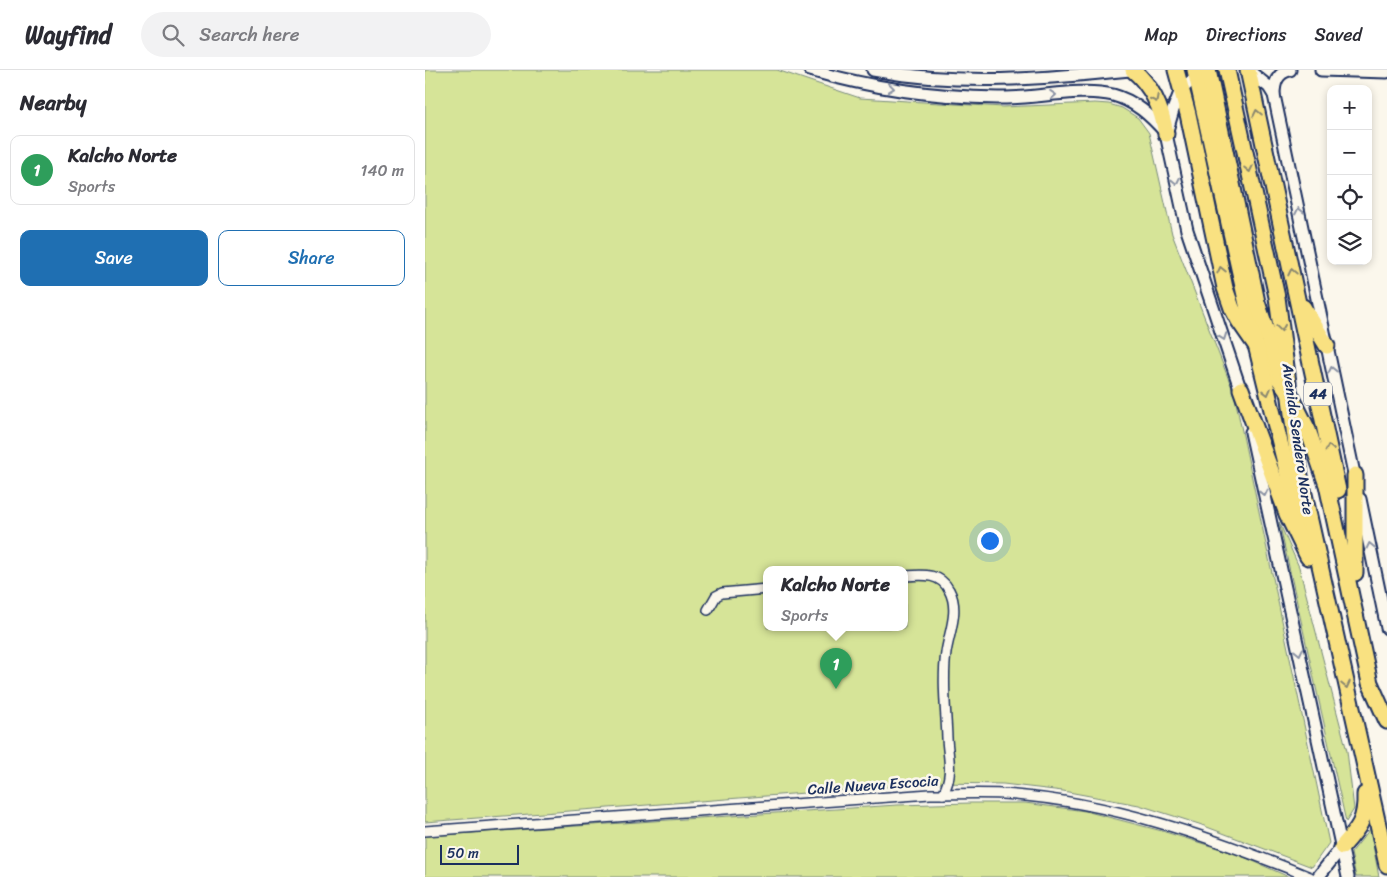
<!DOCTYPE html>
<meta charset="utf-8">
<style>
:root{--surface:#fff;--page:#f2f2f3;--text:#2b2b33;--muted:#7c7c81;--line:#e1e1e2;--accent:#1f6fb2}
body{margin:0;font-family:Sriracha,sans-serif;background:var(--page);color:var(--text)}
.controls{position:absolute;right:15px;top:15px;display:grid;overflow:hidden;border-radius:10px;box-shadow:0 2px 8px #0003}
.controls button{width:45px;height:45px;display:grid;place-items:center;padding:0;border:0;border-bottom:1px solid var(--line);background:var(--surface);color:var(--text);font:25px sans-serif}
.scale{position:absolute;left:15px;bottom:12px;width:79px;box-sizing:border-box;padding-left:5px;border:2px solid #1b2f5e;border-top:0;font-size:14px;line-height:18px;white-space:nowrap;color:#1b2f5e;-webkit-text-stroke:4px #fbf7ec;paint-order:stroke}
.you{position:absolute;left:564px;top:470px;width:18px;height:18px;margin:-12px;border:4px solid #fff;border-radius:50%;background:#1a73e8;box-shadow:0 0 0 8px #1a73e833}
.badge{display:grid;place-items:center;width:32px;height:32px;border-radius:50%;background:var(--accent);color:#fff;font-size:16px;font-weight:700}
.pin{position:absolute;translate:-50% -41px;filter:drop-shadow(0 1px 2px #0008)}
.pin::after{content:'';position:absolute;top:26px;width:18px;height:15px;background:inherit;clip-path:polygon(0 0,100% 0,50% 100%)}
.popup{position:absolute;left:338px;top:496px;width:145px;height:65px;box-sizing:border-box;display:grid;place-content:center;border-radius:10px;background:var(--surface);filter:drop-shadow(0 1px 4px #0005);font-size:16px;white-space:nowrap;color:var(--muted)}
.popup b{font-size:19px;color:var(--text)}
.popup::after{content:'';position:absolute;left:50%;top:100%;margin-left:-10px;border:10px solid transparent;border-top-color:var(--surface)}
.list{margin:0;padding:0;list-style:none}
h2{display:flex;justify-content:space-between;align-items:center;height:65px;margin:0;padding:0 20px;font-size:21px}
h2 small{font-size:16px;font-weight:400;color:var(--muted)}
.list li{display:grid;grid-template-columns:32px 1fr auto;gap:15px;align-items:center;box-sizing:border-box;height:70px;margin:0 10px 10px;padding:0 10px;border:1px solid var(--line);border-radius:10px}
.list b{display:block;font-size:19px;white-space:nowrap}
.list p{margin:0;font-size:16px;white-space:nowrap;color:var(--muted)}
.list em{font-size:16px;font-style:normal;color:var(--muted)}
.actions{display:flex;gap:10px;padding:15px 20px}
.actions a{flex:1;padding:11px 0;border:1px solid var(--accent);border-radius:10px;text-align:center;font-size:18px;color:var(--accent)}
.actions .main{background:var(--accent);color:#fff}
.icon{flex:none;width:28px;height:28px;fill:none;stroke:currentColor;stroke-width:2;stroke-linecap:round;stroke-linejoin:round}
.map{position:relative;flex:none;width:962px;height:807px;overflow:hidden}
header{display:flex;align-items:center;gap:30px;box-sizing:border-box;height:70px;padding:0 25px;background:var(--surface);border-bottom:1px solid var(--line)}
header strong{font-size:24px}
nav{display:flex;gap:28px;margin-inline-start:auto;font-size:18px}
.search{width:350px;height:45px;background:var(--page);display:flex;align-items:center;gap:12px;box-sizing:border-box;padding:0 18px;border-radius:28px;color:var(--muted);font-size:19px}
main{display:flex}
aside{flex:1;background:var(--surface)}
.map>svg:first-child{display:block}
.green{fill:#d6e498;stroke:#788a7b;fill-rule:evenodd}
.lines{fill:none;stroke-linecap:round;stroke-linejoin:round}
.minor-casing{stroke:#1b2f5e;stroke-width:12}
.tertiary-casing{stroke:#1b2f5e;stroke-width:15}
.primary-casing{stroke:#1b2f5e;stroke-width:19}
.minor{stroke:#fbf7ec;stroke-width:9}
.tertiary{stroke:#fbf7ec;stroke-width:11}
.primary{stroke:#f9e181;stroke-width:15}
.oneway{stroke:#8b93a5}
.oneway2{stroke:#8a8870}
.labels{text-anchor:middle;stroke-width:5;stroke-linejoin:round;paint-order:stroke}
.shield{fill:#fbf7ec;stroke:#5e6b89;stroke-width:1}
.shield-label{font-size:14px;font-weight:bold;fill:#1b2f5e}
.street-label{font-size:15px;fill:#1b2f5e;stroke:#fbf7ec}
</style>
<header>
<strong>Wayfind</strong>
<div class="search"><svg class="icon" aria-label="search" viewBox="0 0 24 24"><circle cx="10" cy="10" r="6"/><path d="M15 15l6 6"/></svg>Search here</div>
<nav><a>Map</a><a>Directions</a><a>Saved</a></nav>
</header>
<main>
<aside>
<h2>Nearby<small></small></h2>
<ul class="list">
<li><span class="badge" style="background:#2e9e5b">1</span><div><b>Kalcho Norte</b><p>Sports</p></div><em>140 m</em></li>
</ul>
<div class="actions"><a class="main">Save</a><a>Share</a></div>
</aside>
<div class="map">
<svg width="962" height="807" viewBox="0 0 962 807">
<rect width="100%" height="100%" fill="#fbf7ec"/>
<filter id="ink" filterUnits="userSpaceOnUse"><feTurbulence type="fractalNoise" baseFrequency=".02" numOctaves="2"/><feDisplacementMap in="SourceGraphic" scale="10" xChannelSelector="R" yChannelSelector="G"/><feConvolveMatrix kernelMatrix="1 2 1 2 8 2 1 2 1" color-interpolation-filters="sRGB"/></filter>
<g filter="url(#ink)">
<g class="green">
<path d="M0,0H352L435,28L578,37L670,33L684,34L697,38L713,48L724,63L747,164L809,323L904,773L887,797L774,754L714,735L638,721L578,714L511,713L0,752ZM342,500H480V558H342Z"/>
<polygon points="854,452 874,497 922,681 929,739 921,752"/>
<polygon points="546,733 600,733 660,741 737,761 812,784 864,807 0,807 0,766 472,735"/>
<polygon points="945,759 954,807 931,807 926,783"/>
</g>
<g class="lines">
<defs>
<g id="minor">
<path d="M480,506C496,505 515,502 524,520C535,540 524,562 521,583C517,611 521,640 522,668C523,689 529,703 518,724"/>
<polyline points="283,540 291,526 297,523 342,519"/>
<path d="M0,761L505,724C529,724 553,723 577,724C685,731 787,767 885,807"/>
</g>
<g id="tertiary">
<path d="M385,0C446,18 510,27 573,28C609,29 654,17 688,25C710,31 726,46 740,62"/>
<path d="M448,0C535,16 618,9 705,0"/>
<polyline points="823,0 844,17 849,25 931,413"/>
<polyline points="896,0 962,2"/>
<polyline points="775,3 756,20 748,40 741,64 762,160 818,327"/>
<path d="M849,25C849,13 852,3 865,0"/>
<polyline points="826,362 923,807"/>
<polyline points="935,429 962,558"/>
<polyline points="893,807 917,777"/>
</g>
<g id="primary">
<path d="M708,0C728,17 737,39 741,64"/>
<polyline points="751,0 763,44 800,218 807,238 814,251 866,326 883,360 902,415 945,613 962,651"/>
<polyline points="770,0 831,275 878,466"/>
<polyline points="783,0 832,232 856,304"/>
<polyline points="802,0 852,227 875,406 962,795"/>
<polyline points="823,0 913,420"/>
<polyline points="878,237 902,276"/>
<polyline points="816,319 862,444 883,487"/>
<polyline points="930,405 930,503"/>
<path d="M917,777C934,758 941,750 940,724"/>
</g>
</defs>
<use href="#minor" class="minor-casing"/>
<use href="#tertiary" class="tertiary-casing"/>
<use href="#primary" class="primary-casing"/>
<use href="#minor" class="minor"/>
<use href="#tertiary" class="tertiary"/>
<use href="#primary" class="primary"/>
</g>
<defs><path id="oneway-chevron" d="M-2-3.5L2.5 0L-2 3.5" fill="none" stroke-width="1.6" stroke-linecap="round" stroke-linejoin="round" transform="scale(1.25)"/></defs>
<g class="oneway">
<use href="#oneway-chevron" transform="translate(466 18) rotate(7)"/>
<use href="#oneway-chevron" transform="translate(628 25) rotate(-4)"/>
<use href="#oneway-chevron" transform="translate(751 111) rotate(78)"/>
<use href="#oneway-chevron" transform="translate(874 141) rotate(-102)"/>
<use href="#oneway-chevron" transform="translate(798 267) rotate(70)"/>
<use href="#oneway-chevron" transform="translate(907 300) rotate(-102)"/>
<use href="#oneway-chevron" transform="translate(839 423) rotate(78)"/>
<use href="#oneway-chevron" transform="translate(945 476) rotate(-102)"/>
<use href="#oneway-chevron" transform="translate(874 582) rotate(78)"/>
</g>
<g class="oneway2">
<use href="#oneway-chevron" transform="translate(730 29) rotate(63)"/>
<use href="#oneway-chevron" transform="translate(832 43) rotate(-102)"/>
<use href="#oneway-chevron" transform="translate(824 99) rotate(78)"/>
<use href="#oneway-chevron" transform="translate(796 200) rotate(-103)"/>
<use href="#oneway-chevron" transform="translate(867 202) rotate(-102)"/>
<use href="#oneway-chevron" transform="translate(856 258) rotate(82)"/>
<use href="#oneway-chevron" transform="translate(842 322) rotate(76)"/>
<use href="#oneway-chevron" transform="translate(904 378) rotate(-102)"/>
<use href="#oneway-chevron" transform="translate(921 615) rotate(77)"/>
</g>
</g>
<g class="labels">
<rect class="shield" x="879" y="312.5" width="28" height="23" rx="4"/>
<g class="shield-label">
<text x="893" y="329">44</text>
</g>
<g class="street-label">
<text transform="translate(873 369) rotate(82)" y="5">Avenida Sendero Norte</text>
<text transform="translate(448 715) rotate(-4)" y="5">Calle Nueva Escocia</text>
</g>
</g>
</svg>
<div class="controls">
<button>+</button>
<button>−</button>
<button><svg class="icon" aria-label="locate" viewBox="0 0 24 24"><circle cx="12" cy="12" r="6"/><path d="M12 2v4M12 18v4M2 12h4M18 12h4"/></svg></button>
<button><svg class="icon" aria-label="layers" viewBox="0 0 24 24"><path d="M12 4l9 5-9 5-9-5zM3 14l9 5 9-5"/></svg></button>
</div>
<div class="scale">50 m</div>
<div class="you"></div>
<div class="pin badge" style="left:411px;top:619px;background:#2e9e5b">1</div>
<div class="popup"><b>Kalcho Norte</b>Sports</div>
</div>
</main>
